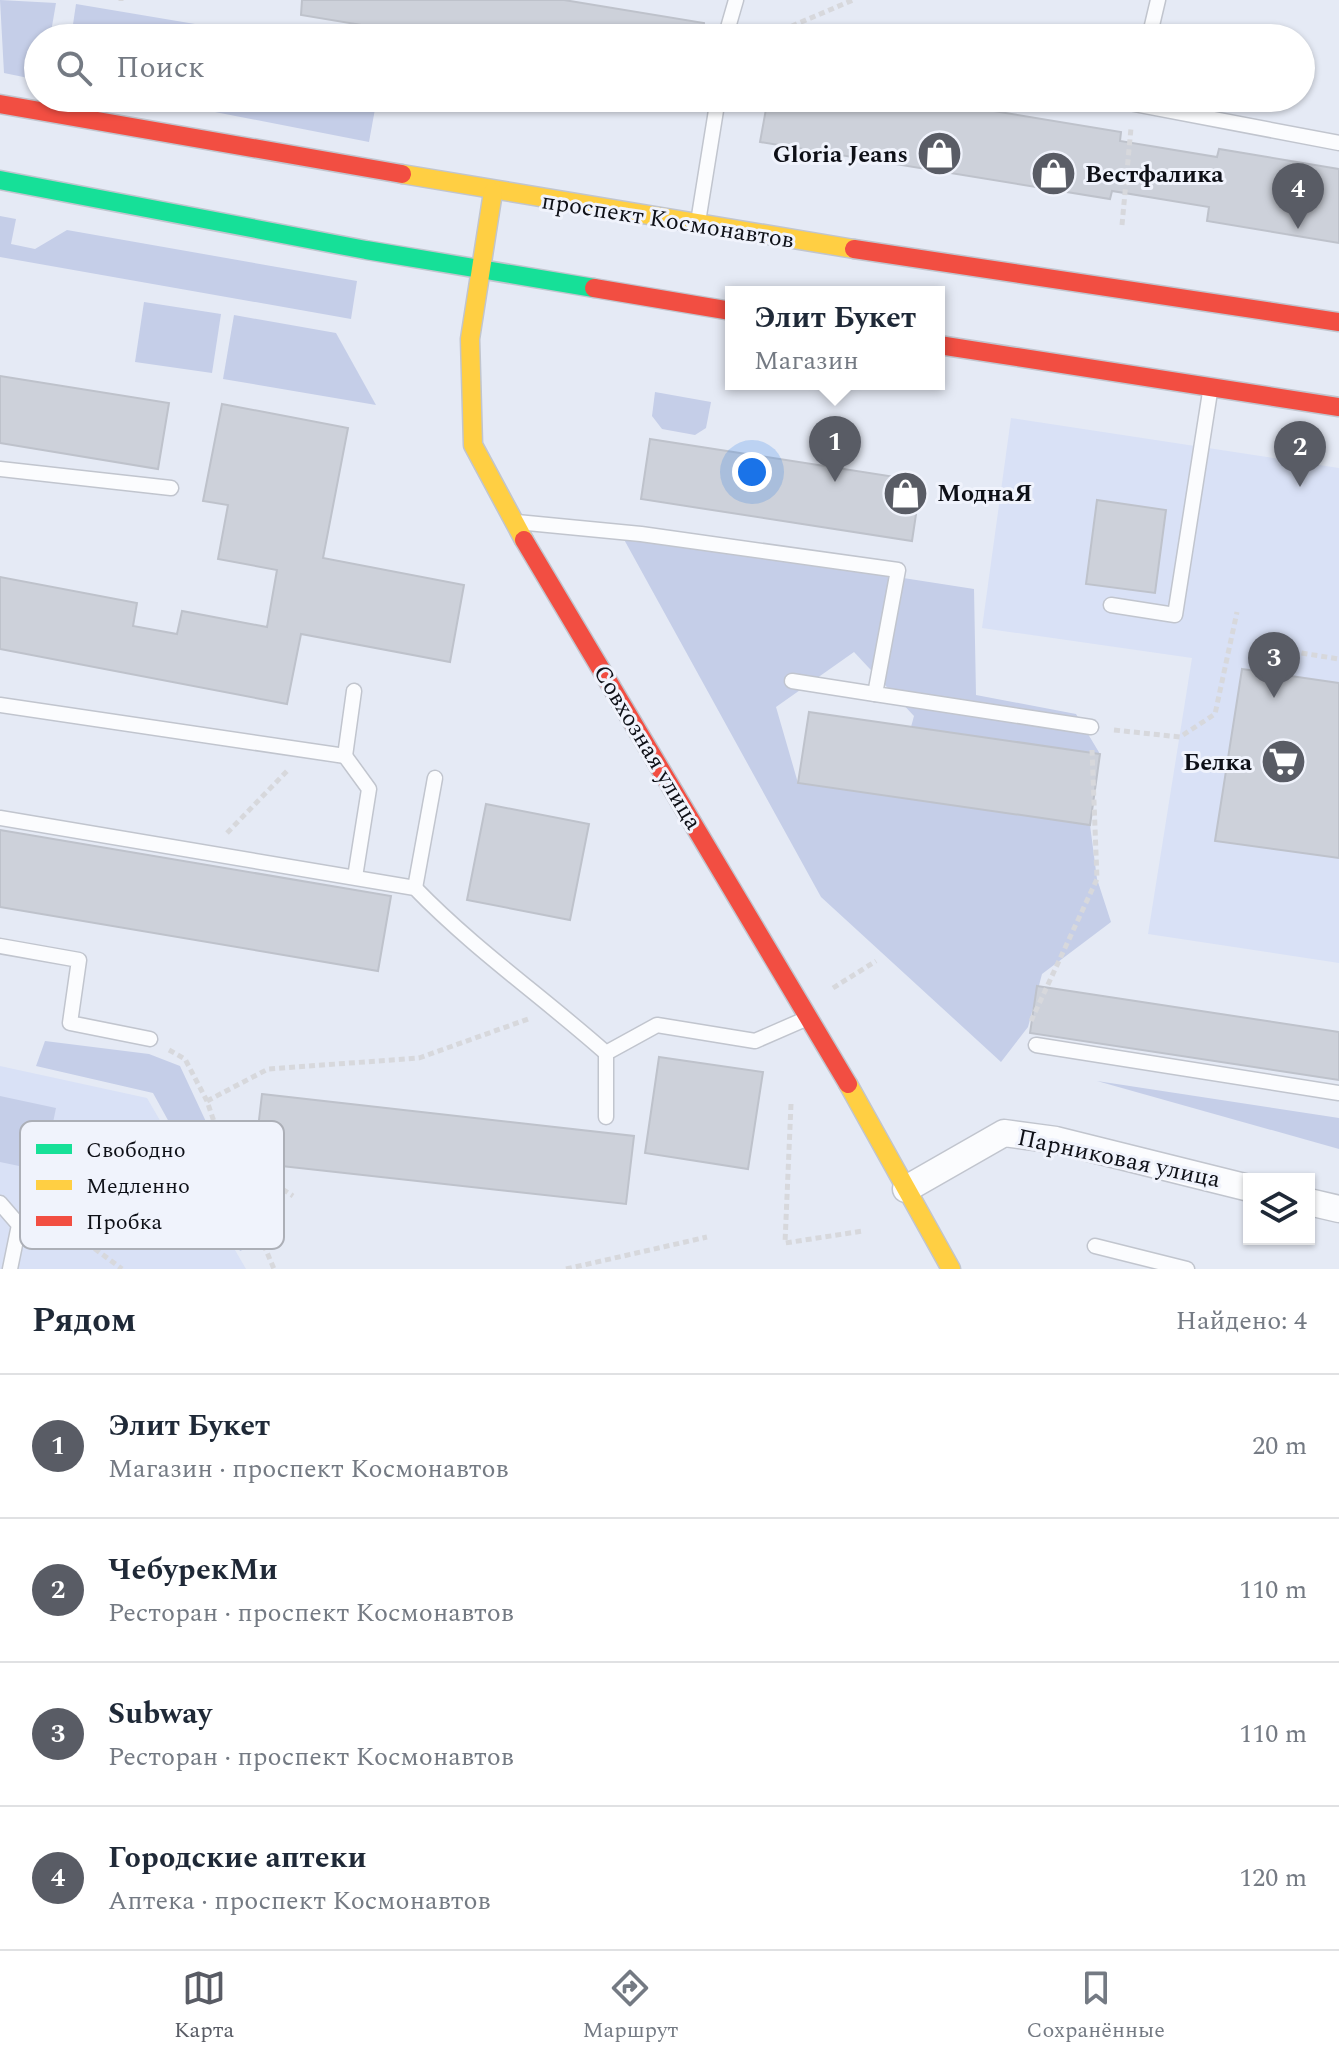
<!DOCTYPE html>
<html lang="ru">
<meta charset="utf-8">
<style>
:root{--surface:#fff;--page:#f6f6f7;--text:#1f2937;--muted:#747a83;--line:#e0e1e3;--accent:#595c65}
body{margin:0;font-family:Spectral,serif;background:var(--page);color:var(--text)}
.controls{position:absolute;right:24px;bottom:24px;display:grid;overflow:hidden;border-radius:0px;box-shadow:0 2px 6px #0004}
.controls button{width:72px;height:72px;display:grid;place-items:center;padding:0;border:0;border-bottom:2px solid var(--line);background:var(--surface);color:var(--text);font:40px sans-serif}
.you{position:absolute;left:752px;top:472px;width:28px;height:28px;margin:-20px;border:6px solid #fff;border-radius:50%;background:#1a73e8;box-shadow:0 0 0 12px #1a73e833}
.badge{display:grid;place-items:center;width:52px;height:52px;border-radius:50%;background:var(--accent);color:#fff;font-size:26px;font-weight:700}
.pin{position:absolute;translate:-50% -66px;filter:drop-shadow(0 2px 4px #0008)}
.pin::after{content:'';position:absolute;top:42px;width:28px;height:24px;background:inherit;clip-path:polygon(0 0,100% 0,50% 100%)}
.popup{position:absolute;left:725px;top:286px;width:220px;height:104px;box-sizing:border-box;display:grid;place-content:center;border-radius:0px;background:var(--surface);filter:drop-shadow(0 2px 6px #0005);font-size:26px;white-space:nowrap;color:var(--muted)}
.popup b{font-size:30px;color:var(--text)}
.popup::after{content:'';position:absolute;left:50%;top:100%;margin-left:-16px;border:16px solid transparent;border-top-color:var(--surface)}
.list{margin:0;padding:0;list-style:none}
h2{display:flex;justify-content:space-between;align-items:center;height:104px;margin:0;padding:0 32px;font-size:34px}
h2 small{font-size:26px;font-weight:400;color:var(--muted)}
.list li{display:grid;grid-template-columns:52px 1fr auto;gap:24px;align-items:center;box-sizing:border-box;height:144px;padding:0 32px;border-top:2px solid var(--line)}
.list b{display:block;font-size:30px;white-space:nowrap}
.list p{margin:0;font-size:26px;white-space:nowrap;color:var(--muted)}
.list em{font-size:26px;font-style:normal;color:var(--muted)}
.icon{flex:none;width:44px;height:44px;fill:none;stroke:currentColor;stroke-width:2;stroke-linecap:round;stroke-linejoin:round}
.map{position:relative;flex:none;width:1339px;height:1269px;overflow:hidden}
.search{position:absolute;background:var(--surface);box-shadow:0 2px 6px #0004;left:24px;right:24px;top:24px;height:88px;display:flex;align-items:center;gap:20px;box-sizing:border-box;padding:0 28px;border-radius:44px;color:var(--muted);font-size:30px}
.sheet{height:680px;background:var(--surface)}
nav{display:flex;justify-content:space-around;align-items:center;box-sizing:border-box;height:112px;border-top:2px solid var(--line);background:var(--surface);font-size:22px;color:var(--muted)}
nav a{display:grid;justify-items:center;gap:4px}
nav .on{color:var(--accent)}
.map>svg:first-child{display:block}
.built{fill:#d9e1f6}
.green{fill:#c5cee8}
.building{fill:#cdd1da;stroke:#bec2cb;stroke-width:2}
.lines{fill:none;stroke-linecap:round;stroke-linejoin:round}
.lane-casing{stroke:#c1c5ce;stroke-width:17}
.street-casing{stroke:#c1c5ce;stroke-width:29}
.fast-casing{stroke:#c1c5ce;stroke-width:21}
.slow-casing{stroke:#c1c5ce;stroke-width:21}
.jam-casing{stroke:#c1c5ce;stroke-width:21}
.path{stroke:#d7d8dc;stroke-width:5;stroke-dasharray:6 4;stroke-linecap:butt}
.lane{stroke:#fbfcfe;stroke-width:14}
.street{stroke:#fbfcfe;stroke-width:26}
.fast{stroke:#16e098;stroke-width:18}
.slow{stroke:#ffcf43;stroke-width:18}
.jam{stroke:#f24e42;stroke-width:18}
.labels{text-anchor:middle;stroke-width:6;stroke-linejoin:round;paint-order:stroke}
.poi-label{font-size:24px;font-weight:bold;fill:#0e1017;stroke:#f0f3fc;text-anchor:end}
.street-label{font-size:24px;fill:#0e1017;stroke:#f0f3fc}
.key{fill:#f0f3fc;stroke:#acafb7;stroke-width:2}
.key-label{font-size:22px;fill:#0e1017}
</style>
<div class="map">
<svg width="1339" height="1269" viewBox="0 0 1339 1269">
<rect width="100%" height="100%" fill="#e5eaf5"/>
<g class="built">
<polygon points="1011,418 1339,468 1339,963 1148,934 1192,658 982,628"/>
<polygon points="0,1066 147,1098 246,1269 0,1269"/>
</g>
<g class="green">
<polygon points="0,0 56,3 50,38 38,38 38,80 4,73"/>
<polygon points="76,4 279,38 71,38"/>
<polygon points="143,98 377,98 369,142"/>
<polygon points="0,216 16,219 11,244 35,249 67,230 357,281 351,319 0,257"/>
<polygon points="144,302 221,314 212,373 135,362"/>
<polygon points="234,315 336,333 376,405 223,379"/>
<polygon points="655,392 711,402 706,428 695,435 662,429 652,416"/>
<polygon points="621,534 974,589 976,695 1076,714 1100,754 911,727 914,716 854,652 776,707 798,783 1090,825 1097,879 1111,922 1042,974 1028,1027 1001,1062 821,897"/>
<polygon points="45,1041 149,1054 180,1066 244,1203 259,1243 240,1251 153,1093 36,1066"/>
<polygon points="1097,1081 1339,1118 1339,1149"/>
<polygon points="0,1096 56,1108 43,1171 0,1162"/>
</g>
<g class="building">
<polygon points="302,0 564,0 704,23 703,38 440,38 301,15"/>
<polygon points="768,98 914,98 1121,132 1120,141 1217,157 1219,149 1339,169 1339,243 1207,221 1209,207 1112,191 1110,199 760,142"/>
<polygon points="0,376 169,403 158,469 0,443"/>
<polygon points="222,404 348,428 323,558 464,585 450,662 301,634 287,704 0,649 0,577 137,603 133,626 177,634 182,611 267,627 277,570 218,559 228,505 203,501"/>
<polygon points="650,439 921,481 912,541 641,499"/>
<polygon points="1097,500 1166,510 1155,593 1086,584"/>
<polygon points="1242,669 1339,683 1339,858 1215,841"/>
<polygon points="809,712 1100,754 1090,825 798,783"/>
<polygon points="486,804 589,824 570,920 467,900"/>
<polygon points="0,830 391,896 378,971 0,907"/>
<polygon points="1037,986 1339,1032 1339,1080 1030,1033"/>
<polygon points="659,1057 763,1072 748,1169 645,1153"/>
<polygon points="262,1094 634,1136 626,1204 254,1163"/>
</g>
<g class="lines">
<defs>
<g id="lane">
<polyline points="726,33 751,38"/>
<polyline points="725,38 736,0"/>
<polyline points="1149,38 1158,0"/>
<polyline points="1103,98 1339,143"/>
<polyline points="698,222 718,98"/>
<polyline points="0,469 171,488"/>
<polyline points="517,522 641,534 898,570 875,694 1091,727"/>
<polyline points="1111,605 1175,615 1210,392"/>
<polyline points="792,681 875,694"/>
<polyline points="0,705 345,756 354,691"/>
<polyline points="345,756 369,789 355,877"/>
<path d="M0,818L415,888C474,949 543,997 606,1053L657,1025L755,1041L810,1017"/>
<polyline points="415,888 435,778"/>
<polyline points="0,946 79,960 70,1023 150,1039"/>
<polyline points="1036,1045 1339,1093"/>
<polyline points="606,1053 606,1117"/>
<polyline points="0,1203 19,1225 10,1269"/>
<polyline points="1095,1246 1187,1269"/>
</g>
<g id="street">
<polyline points="906,1189 1004,1133 1056,1140 1249,1188"/>
<polyline points="1309,1202 1339,1209"/>
</g>
<polyline id="fast" points="0,180 366,250 594,288"/>
<g id="slow">
<polyline points="402,174 854,249"/>
<polyline points="493,192 470,339 473,445 524,540"/>
<polyline points="848,1084 951,1269"/>
</g>
<g id="jam">
<polyline points="0,104 402,174"/>
<polyline points="854,249 1339,322"/>
<polyline points="594,288 731,311"/>
<polyline points="939,345 1339,407"/>
<polyline points="524,540 848,1084"/>
</g>
</defs>
<use href="#lane" class="lane-casing"/>
<use href="#street" class="street-casing"/>
<use href="#fast" class="fast-casing"/>
<use href="#slow" class="slow-casing"/>
<use href="#jam" class="jam-casing"/>
<g class="path">
<polyline points="121,1 121,0"/>
<polyline points="773,34 853,0"/>
<polyline points="1122,225 1131,128"/>
<polyline points="1273,673 1276,649 1339,659"/>
<polyline points="1114,730 1180,737 1215,714 1237,612"/>
<polyline points="227,833 287,771"/>
<polyline points="833,988 876,961"/>
<polyline points="1031,1021 1097,879 1092,750"/>
<polyline points="169,1050 185,1059 207,1101 224,1151 274,1269"/>
<polyline points="207,1101 268,1069 419,1058 531,1018"/>
<polyline points="791,1104 785,1243 863,1231"/>
<polyline points="224,1151 293,1196"/>
<polyline points="39,1230 79,1237 122,1269"/>
<polyline points="566,1269 707,1237"/>
</g>
<use href="#lane" class="lane"/>
<use href="#street" class="street"/>
<use href="#fast" class="fast"/>
<use href="#slow" class="slow"/>
<use href="#jam" class="jam"/>
</g>
<defs>
<symbol id="shop-disc" viewBox="-11 -11 22 22"><circle r="9.5" fill="#595c65" stroke="#f0f3fc"/><path d="M-5-2.5h2.3a2.7 3.5 0 0 1 5.4 0H5L5.5 6h-11ZM-1.5-2.5h3a1.5 2.3 0 0 0-3 0Z" fill="#fff"/></symbol>
<symbol id="supermarket-disc" viewBox="-11 -11 22 22"><circle r="9.5" fill="#595c65" stroke="#f0f3fc"/><path d="M-6-5.5h2.5l.6 2H6L4.5 2H-2.5L-4.4-4H-6ZM-1.5 3.2a1.3 1.3 0 1 0 .1 0ZM3 3.2a1.3 1.3 0 1 0 .1 0Z" fill="#fff"/></symbol>
</defs>
<g fill-rule="evenodd">
<use href="#shop-disc" x="914" y="128" width="51" height="51"/>
<use href="#shop-disc" x="1028" y="148" width="51" height="51"/>
<use href="#shop-disc" x="880" y="468" width="51" height="51"/>
<use href="#supermarket-disc" x="1258" y="736" width="51" height="51"/>
</g>
<g class="labels">
<g class="poi-label">
<text x="908" y="162">Gloria Jeans</text>
<text x="1085" y="182" text-anchor="start">Вестфалика</text>
<text x="937" y="501" text-anchor="start">МоднаЯ</text>
<text x="1252" y="770">Белка</text>
</g>
<g class="street-label">
<text transform="translate(668 220) rotate(9)" y="8">проспект Космонавтов</text>
<text transform="translate(648 747) rotate(59)" y="8">Совхозная улица</text>
<text transform="translate(1119 1158) rotate(12)" y="8">Парниковая улица</text>
</g>
</g>
<rect x="20" y="1121" width="264" height="128" rx="12" class="key"/>
<rect x="36" y="1144" width="36" height="10" fill="#16e098"/>
<rect x="36" y="1180" width="36" height="10" fill="#ffcf43"/>
<rect x="36" y="1216" width="36" height="10" fill="#f24e42"/>
<g class="key-label">
<text x="86" y="1157">Свободно</text>
<text x="86" y="1193">Медленно</text>
<text x="86" y="1229">Пробка</text>
</g>
</svg>
<div class="controls">
<button><svg class="icon" aria-label="layers" viewBox="0 0 24 24"><path d="M12 4l9 5-9 5-9-5zM3 14l9 5 9-5"/></svg></button>
</div>
<div class="you"></div>
<div class="pin badge" style="left:835px;top:482px">1</div>
<div class="popup"><b>Элит Букет</b>Магазин</div>
<div class="pin badge" style="left:1300px;top:487px">2</div>
<div class="pin badge" style="left:1274px;top:698px">3</div>
<div class="pin badge" style="left:1298px;top:229px">4</div>
<div class="search"><svg class="icon" aria-label="search" viewBox="0 0 24 24"><circle cx="10" cy="10" r="6"/><path d="M15 15l6 6"/></svg>Поиск</div>
</div>
<section class="sheet">
<h2>Рядом<small>Найдено: 4</small></h2>
<ul class="list">
<li><span class="badge">1</span><div><b>Элит Букет</b><p>Магазин · проспект Космонавтов</p></div><em>20 m</em></li>
<li><span class="badge">2</span><div><b>ЧебурекМи</b><p>Ресторан · проспект Космонавтов</p></div><em>110 m</em></li>
<li><span class="badge">3</span><div><b>Subway</b><p>Ресторан · проспект Космонавтов</p></div><em>110 m</em></li>
<li><span class="badge">4</span><div><b>Городские аптеки</b><p>Аптека · проспект Космонавтов</p></div><em>120 m</em></li>
</ul>
</section>
<nav>
<a class="on"><svg class="icon" aria-label="map" viewBox="0 0 24 24"><path d="M3 6l6-2 6 2 6-2v14l-6 2-6-2-6 2zM9 4v14M15 6v14"/></svg>Карта</a>
<a><svg class="icon" aria-label="directions" viewBox="0 0 24 24"><path d="M12 3l9 9-9 9-9-9zM9 14v-3h6M13 9l2 2-2 2"/></svg>Маршрут</a>
<a><svg class="icon" aria-label="saved" viewBox="0 0 24 24"><path d="M7 4h10v16l-5-4-5 4z"/></svg>Сохранённые</a>
</nav>
